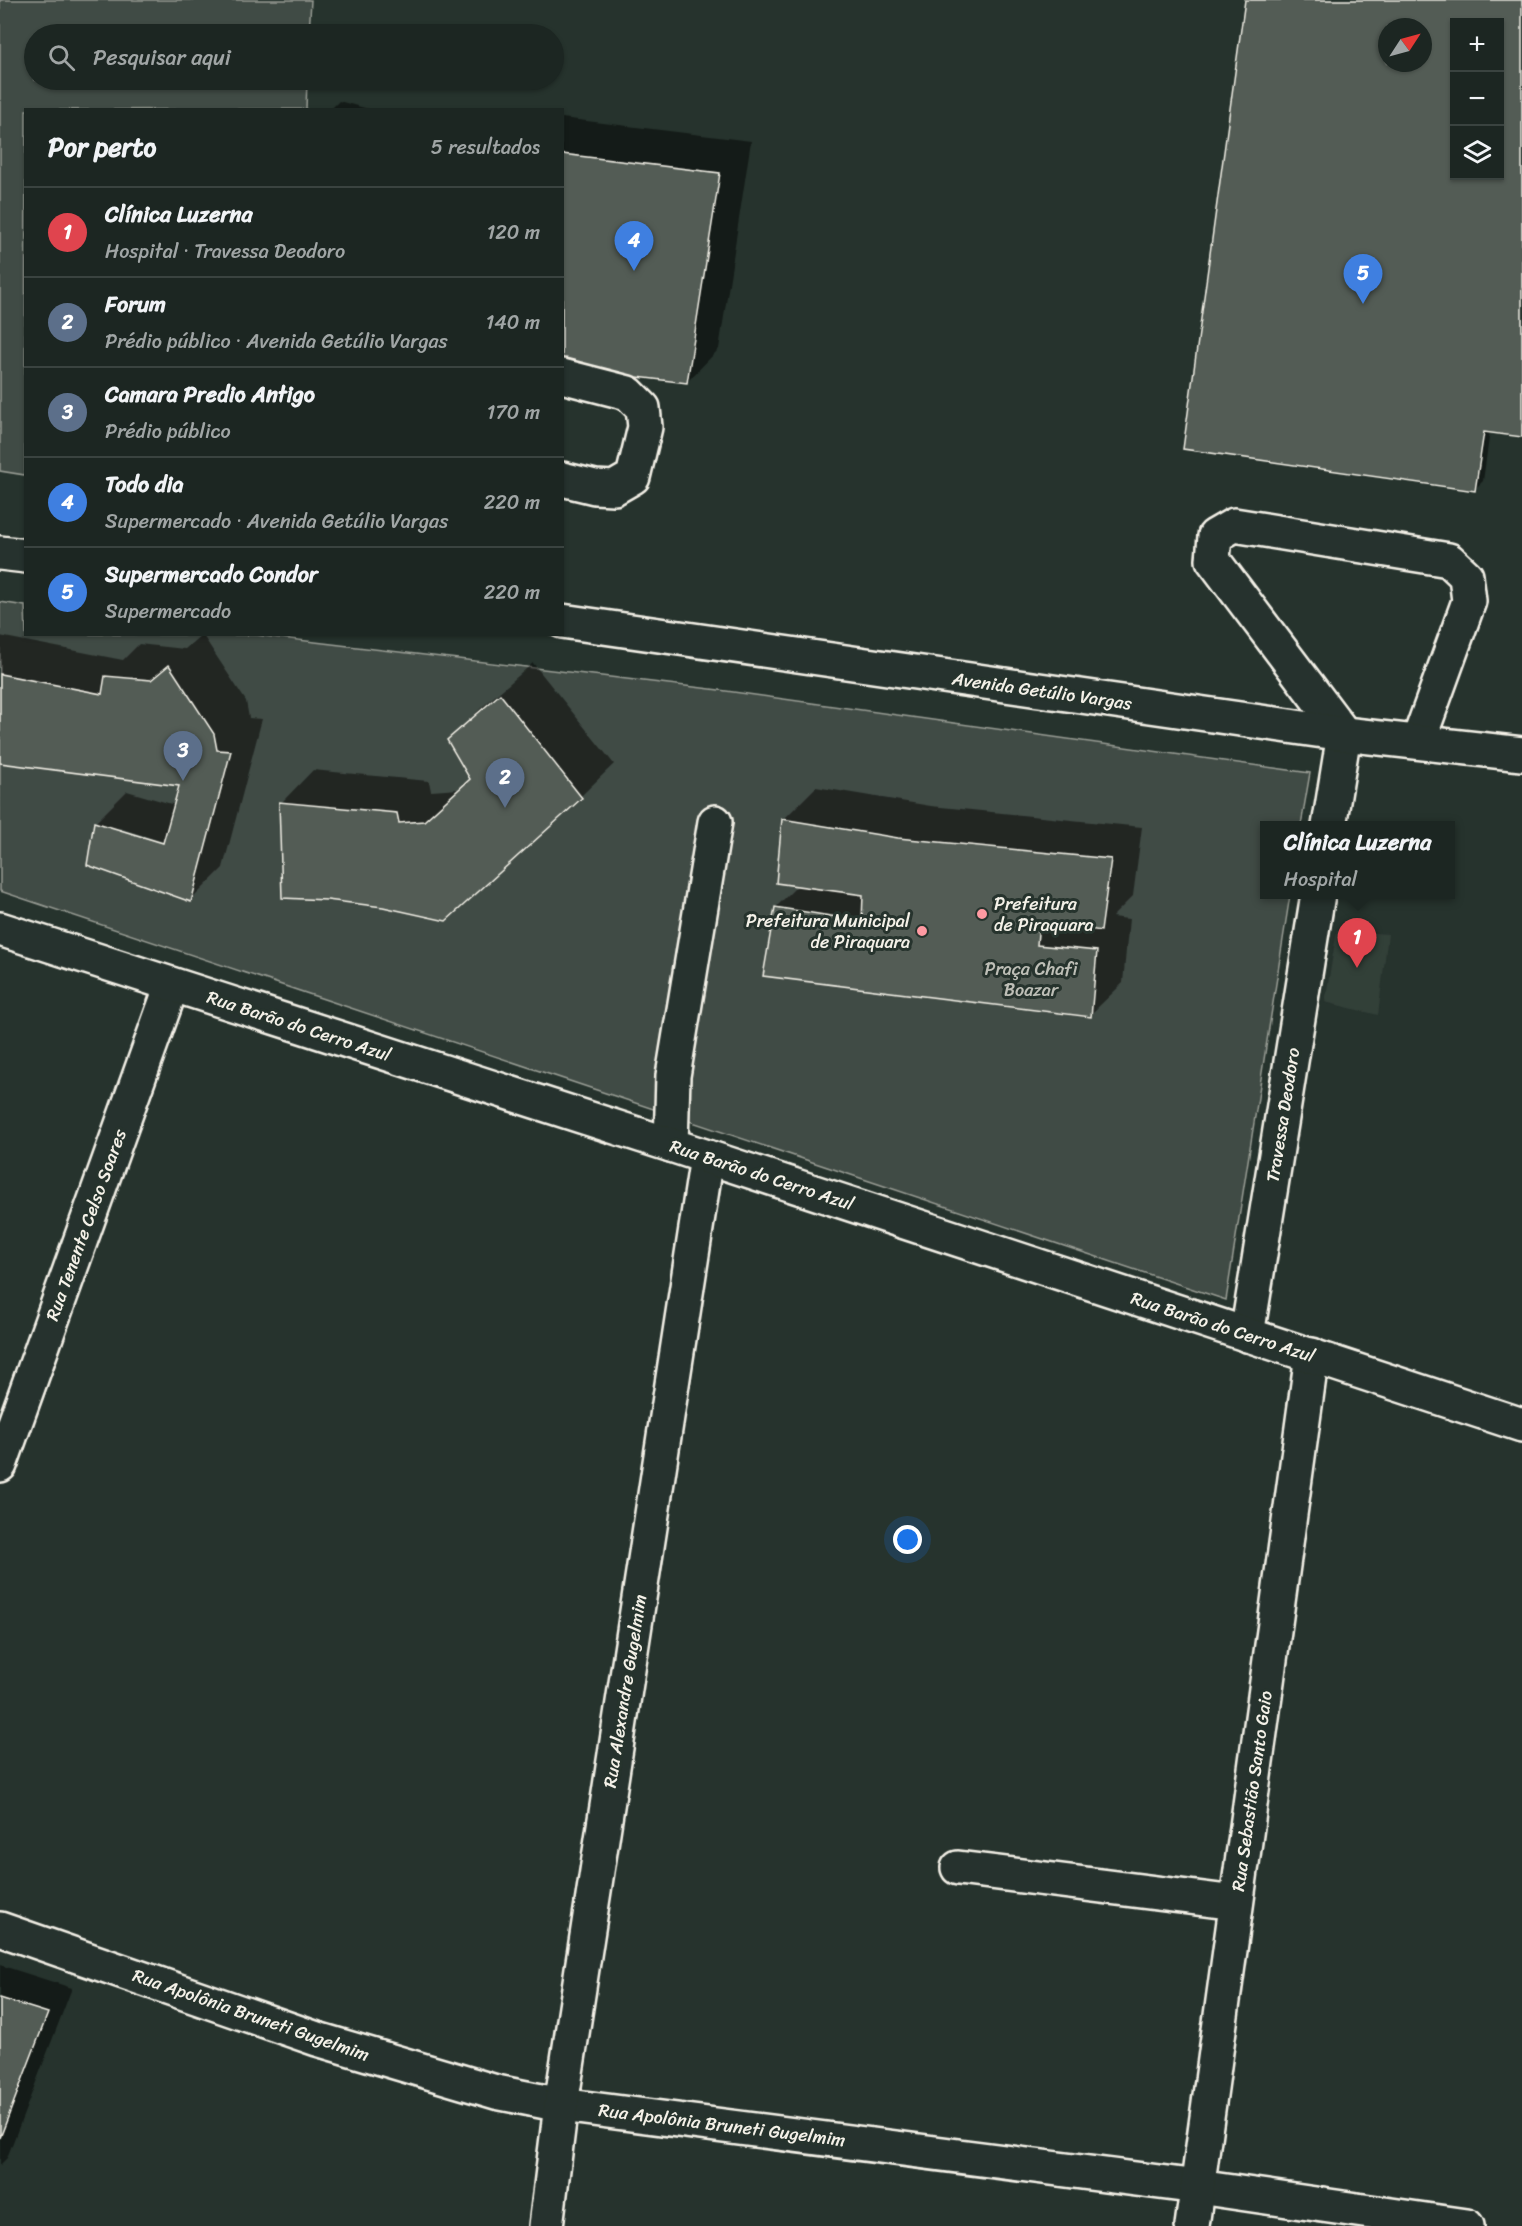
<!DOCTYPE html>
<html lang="pt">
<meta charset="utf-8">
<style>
:root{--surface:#1c2622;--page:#29322f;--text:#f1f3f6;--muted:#a0a5a5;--line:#3a4340;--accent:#0b8043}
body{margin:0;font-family:Sriracha,sans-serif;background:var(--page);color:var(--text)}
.controls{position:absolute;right:18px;top:18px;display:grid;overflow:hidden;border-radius:0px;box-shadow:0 2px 4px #0004}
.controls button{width:54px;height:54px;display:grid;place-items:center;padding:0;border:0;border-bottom:2px solid var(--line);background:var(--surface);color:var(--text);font:30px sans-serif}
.compass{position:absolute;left:1378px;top:18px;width:54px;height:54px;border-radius:50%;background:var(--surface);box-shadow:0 2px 4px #0004;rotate:54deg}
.you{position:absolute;left:908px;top:1540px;width:21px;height:21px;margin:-15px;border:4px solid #fff;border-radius:50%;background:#1a73e8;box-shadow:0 0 0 9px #1a73e833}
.badge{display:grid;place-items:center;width:39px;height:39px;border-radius:50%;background:var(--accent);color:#fff;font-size:20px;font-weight:700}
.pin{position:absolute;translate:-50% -50px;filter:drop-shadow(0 2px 3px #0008)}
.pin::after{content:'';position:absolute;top:32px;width:21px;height:18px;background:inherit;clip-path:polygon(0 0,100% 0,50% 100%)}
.popup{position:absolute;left:1260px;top:821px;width:195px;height:78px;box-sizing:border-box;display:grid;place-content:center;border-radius:0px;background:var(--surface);filter:drop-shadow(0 2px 4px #0005);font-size:20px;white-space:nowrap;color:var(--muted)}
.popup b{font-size:22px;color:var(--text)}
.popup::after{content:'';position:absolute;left:50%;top:100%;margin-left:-12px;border:12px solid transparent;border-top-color:var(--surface)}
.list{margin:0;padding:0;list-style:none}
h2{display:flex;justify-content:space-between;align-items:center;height:78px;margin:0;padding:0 24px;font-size:26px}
h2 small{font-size:20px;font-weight:400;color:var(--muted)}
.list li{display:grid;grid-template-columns:39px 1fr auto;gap:18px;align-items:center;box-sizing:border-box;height:90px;padding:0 24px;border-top:2px solid var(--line)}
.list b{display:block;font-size:22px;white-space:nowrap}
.list p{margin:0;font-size:20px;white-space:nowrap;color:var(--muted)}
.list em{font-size:20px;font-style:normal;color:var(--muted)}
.icon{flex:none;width:33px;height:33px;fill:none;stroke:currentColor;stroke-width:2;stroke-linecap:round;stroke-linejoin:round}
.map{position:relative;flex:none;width:1522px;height:2226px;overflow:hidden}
.search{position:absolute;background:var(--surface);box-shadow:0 2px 4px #0004;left:24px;top:24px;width:540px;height:66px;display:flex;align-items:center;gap:15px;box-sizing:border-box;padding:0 21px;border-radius:33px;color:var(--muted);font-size:22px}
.panel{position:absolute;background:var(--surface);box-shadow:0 2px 4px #0004;left:24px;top:108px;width:540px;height:528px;border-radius:0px}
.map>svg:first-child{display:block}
.built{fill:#333f39}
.green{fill:#414b45;stroke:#9a9e96;stroke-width:1.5}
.shadow{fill:#0007;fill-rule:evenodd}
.building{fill:#525c55;stroke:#f4f1e8;stroke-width:1.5;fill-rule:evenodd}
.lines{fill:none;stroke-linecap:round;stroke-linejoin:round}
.minor-casing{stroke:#f4f1e8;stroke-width:38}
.major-casing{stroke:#f4f1e8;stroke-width:38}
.minor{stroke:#26332d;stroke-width:33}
.major{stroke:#26332d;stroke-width:33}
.poi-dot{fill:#ff9aa2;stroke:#26332d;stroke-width:2}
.labels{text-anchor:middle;stroke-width:6;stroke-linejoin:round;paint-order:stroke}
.street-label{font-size:18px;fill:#f4f1e8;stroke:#26332d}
.poi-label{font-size:18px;fill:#f4f1e8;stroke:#26332d;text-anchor:start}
.park-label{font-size:18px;fill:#bebfb7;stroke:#26332d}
</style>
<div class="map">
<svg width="1522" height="2226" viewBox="0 0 1522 2226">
<rect width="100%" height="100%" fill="#26332d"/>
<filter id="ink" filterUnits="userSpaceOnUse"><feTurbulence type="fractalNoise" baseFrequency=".0167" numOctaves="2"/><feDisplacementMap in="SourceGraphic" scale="12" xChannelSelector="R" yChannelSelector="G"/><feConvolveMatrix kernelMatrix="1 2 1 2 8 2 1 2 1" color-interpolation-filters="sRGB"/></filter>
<g filter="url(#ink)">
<polygon class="built" points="1337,930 1388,934 1378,1015 1325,1002"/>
<g class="green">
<polygon points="0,0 311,0 309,34 34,34 34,80 307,80 306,109 26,110 25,475 0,471"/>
<polygon points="0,602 25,606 26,634 256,635 719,690 1310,773 1301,825 1264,826 1264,894 1290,895 1226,1300 0,891"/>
</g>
<g class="shadow">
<path d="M1246,0H1522V436L1490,431L1483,481L1475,489ZM1454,22H1500V176H1454ZM1387,27H1423V63H1387Z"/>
<polygon points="339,101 372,110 330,110"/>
<polygon points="562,118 751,141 719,349 687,382 562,367"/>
<path d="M202,634L246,701L249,718L262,719L223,868L191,900L95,823L127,791L175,805L181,784L0,761V636L123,660L139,644L185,649ZM119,828L170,844L169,847L119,831Z"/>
<polygon points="533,663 614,764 581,796 445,919 281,803 313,770 429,781 431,791 458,789 471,778 449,741 481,708"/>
<polygon points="816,787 931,806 1142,827 1133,896 1112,917 1129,919 1123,983 1090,1015 776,907 799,884 783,820"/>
<polygon points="0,1965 72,1988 7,2158 0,2165"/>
</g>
<g class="building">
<path d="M1245,0H1522V437L1484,432L1475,491L1183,449ZM1454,22H1500V176H1454ZM1387,27H1423V63H1387Z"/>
<polygon points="562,154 720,173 687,383 562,368"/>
<polygon points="169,665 214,734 217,750 231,751 191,902 87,865 94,822 163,843 179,786 0,763 0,674 102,694 105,676 151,680"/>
<polygon points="500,694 582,798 446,921 383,907 327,900 282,898 279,802 397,813 399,823 424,821 470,779 447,740"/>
<polygon points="782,819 898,838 1111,859 1101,931 1039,921 1037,945 1097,951 1091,1017 763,976 775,907 862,921 863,895 776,883"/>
<polygon points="0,1998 48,2013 0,2138"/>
</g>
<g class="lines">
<defs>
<g id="minor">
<polyline points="562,376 628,393 643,408 645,427 633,477 614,488 595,487 562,479"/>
<polyline points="1329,826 1344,734 1213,560 1215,536 1234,525 1449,560 1466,576 1469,601 1418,742"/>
<polyline points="671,1145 673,1076 715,822"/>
<polyline points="1247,1335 1318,894"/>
<polyline points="0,1465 172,985"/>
<polyline points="958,1868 1236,1903"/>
<polyline points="0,1929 317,2039 496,2092 561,2105 1198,2187 1467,2226"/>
<polyline points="546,2226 561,2105 707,1157"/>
<polyline points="1192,2226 1312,1355"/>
</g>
<g id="major">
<polyline points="0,553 26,556"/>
<polyline points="562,621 1344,734 1522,754"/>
<polyline points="0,929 671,1145 1522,1425"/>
</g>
</defs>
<use href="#minor" class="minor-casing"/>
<use href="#major" class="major-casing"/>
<use href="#minor" class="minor"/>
<use href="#major" class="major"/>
</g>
</g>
<g class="poi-dot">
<circle cx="982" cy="914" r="6"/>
<circle cx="922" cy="931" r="6"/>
</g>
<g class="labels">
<g class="street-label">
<text transform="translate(1042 691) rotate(8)" y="6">Avenida Getúlio Vargas</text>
<text transform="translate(299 1026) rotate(18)" y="6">Rua Barão do Cerro Azul</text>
<text transform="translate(1283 1115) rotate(-81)" y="6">Travessa Deodoro</text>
<text transform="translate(762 1175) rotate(18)" y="6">Rua Barão do Cerro Azul</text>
<text transform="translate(86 1225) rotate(-70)" y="6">Rua Tenente Celso Soares</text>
<text transform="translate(1223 1327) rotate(18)" y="6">Rua Barão do Cerro Azul</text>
<text transform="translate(625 1691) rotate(-81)" y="6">Rua Alexandre Gugelmim</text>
<text transform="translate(1252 1791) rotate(-82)" y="6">Rua Sebastião Santo Gaio</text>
<text transform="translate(251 2015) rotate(19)" y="6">Rua Apolônia Bruneti Gugelmim</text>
<text transform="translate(722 2125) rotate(7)" y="6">Rua Apolônia Bruneti Gugelmim</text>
</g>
<g class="poi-label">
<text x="994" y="910">Prefeitura<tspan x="994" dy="21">de Piraquara</tspan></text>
<text x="910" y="927" text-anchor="end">Prefeitura Municipal<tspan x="910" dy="21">de Piraquara</tspan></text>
</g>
<g class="park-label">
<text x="1031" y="975">Praça Chafi<tspan x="1031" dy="21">Boazar</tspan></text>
</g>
</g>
</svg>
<div class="controls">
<button>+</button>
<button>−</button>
<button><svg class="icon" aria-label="layers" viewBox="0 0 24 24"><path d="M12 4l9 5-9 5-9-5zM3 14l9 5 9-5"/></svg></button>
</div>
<svg class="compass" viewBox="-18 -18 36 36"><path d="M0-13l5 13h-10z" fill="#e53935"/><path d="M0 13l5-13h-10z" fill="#a0a5a5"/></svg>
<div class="you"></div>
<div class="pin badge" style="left:1357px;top:968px;background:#e0444e">1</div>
<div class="popup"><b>Clínica Luzerna</b>Hospital</div>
<div class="pin badge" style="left:505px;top:808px;background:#5c6f8a">2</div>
<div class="pin badge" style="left:183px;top:781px;background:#5c6f8a">3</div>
<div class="pin badge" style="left:634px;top:271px;background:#3f7fe0">4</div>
<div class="pin badge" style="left:1363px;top:304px;background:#3f7fe0">5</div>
<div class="search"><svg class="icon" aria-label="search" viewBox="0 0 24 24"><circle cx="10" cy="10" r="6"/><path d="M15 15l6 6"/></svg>Pesquisar aqui</div>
<section class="panel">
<h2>Por perto<small>5 resultados</small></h2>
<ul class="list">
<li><span class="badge" style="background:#e0444e">1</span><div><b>Clínica Luzerna</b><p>Hospital · Travessa Deodoro</p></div><em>120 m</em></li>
<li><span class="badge" style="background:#5c6f8a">2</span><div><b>Forum</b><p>Prédio público · Avenida Getúlio Vargas</p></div><em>140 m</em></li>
<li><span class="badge" style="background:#5c6f8a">3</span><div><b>Camara Predio Antigo</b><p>Prédio público</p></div><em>170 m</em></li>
<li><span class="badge" style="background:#3f7fe0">4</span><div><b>Todo dia</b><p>Supermercado · Avenida Getúlio Vargas</p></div><em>220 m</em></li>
<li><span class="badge" style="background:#3f7fe0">5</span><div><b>Supermercado Condor</b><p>Supermercado</p></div><em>220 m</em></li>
</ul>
</section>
</div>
